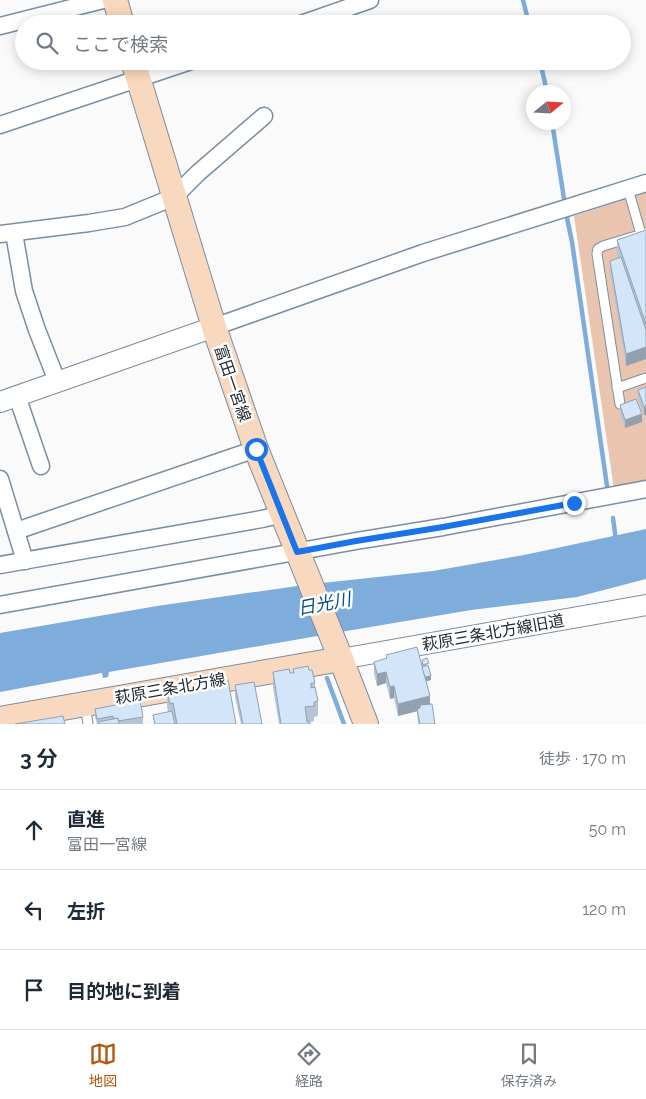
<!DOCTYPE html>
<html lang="ja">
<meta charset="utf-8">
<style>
:root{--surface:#fff;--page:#f6f6f7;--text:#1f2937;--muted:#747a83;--line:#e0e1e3;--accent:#b45309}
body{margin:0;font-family:Raleway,"Noto Sans JP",sans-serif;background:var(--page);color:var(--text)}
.compass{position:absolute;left:526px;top:85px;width:45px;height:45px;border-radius:50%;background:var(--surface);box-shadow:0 2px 12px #0003;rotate:72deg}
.stop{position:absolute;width:15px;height:15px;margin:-11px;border:4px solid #1a73e8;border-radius:50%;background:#fff}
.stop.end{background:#1a73e8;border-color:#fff;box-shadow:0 1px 5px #0008}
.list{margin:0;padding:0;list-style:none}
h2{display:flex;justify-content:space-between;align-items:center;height:65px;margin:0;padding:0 20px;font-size:21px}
h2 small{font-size:16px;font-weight:400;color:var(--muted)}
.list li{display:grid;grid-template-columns:32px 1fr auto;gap:15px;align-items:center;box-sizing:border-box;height:80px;padding:0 20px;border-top:1px solid var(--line)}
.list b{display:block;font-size:19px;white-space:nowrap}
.list p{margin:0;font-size:16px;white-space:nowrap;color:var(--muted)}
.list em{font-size:16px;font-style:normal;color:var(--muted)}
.icon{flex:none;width:28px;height:28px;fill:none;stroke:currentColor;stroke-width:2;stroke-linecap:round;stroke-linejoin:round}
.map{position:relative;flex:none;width:646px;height:724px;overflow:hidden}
.search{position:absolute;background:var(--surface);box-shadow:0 2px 12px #0003;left:15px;right:15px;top:15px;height:55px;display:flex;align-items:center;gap:12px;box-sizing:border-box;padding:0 18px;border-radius:28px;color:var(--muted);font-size:19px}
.sheet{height:305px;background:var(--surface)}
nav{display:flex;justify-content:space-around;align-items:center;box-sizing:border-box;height:70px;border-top:1px solid var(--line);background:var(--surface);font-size:14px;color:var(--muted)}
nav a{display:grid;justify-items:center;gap:2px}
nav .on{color:var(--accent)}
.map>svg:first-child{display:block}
.green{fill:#e9c4af}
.water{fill:#7eacdb}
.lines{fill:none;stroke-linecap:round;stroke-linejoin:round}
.stream{stroke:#7eacdb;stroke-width:4.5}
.service-casing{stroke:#7b8ea1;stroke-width:11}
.minor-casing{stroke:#7b8ea1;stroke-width:19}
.tertiary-casing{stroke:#7b8ea1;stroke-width:22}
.secondary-casing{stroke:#7b8ea1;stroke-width:26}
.service{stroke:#fff;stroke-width:9}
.minor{stroke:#fff;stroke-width:16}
.tertiary{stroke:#fff;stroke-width:20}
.secondary{stroke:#f8d8be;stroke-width:24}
.wall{fill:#b5c5d6}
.shaded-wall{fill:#93a0ae}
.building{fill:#d2e5f9;stroke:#93a0ae}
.route{stroke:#1a73e8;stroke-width:6}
.labels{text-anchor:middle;stroke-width:5;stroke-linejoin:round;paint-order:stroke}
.street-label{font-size:16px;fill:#222931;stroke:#fff}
.water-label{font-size:18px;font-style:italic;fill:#055089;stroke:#fff}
</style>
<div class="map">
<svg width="646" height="724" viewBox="0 0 646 724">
<rect width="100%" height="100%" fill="#fafafa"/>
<polygon class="green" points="646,193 646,483 614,489 574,216"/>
<polygon class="water" points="646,529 646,579 577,597 471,610 323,635 109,672 108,677 103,678 102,673 0,692 0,633 157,606 304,585 433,571 524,555"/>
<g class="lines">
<g class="stream">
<polyline points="523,0 529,24"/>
<polyline points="540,61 547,92"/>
<polyline points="552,122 565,205"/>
<polyline points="566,213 572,242 607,486"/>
<polyline points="613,518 616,541"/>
<polyline points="327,678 344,724"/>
</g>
<defs>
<g id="service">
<polyline points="628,189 641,234"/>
<polyline points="617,388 646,378"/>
<polyline points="620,404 597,254 598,249 603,246 646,233"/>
<polyline points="85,704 88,724"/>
</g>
<g id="minor">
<polyline points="301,24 370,0"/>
<polyline points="0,26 103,0"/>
<polyline points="0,125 191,61"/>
<polyline points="14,233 24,291 37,330 57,381"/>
<polyline points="0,234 89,223 125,217 174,197 198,173 264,116"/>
<polyline points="214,327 423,253 646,183"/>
<polyline points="17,396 41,466"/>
<polyline points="0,479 25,561"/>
<polyline points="16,531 256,449"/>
<polyline points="0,565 262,519 283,514"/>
<polyline points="0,605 356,541 443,527 646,489"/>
</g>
<g id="tertiary">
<polyline points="0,402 214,327"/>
<polyline points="341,659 646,605"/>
</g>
<g id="secondary">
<polyline points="115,0 122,24"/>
<polyline points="133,61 214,327 256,449 341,659 366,724"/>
<polyline points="0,719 341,659"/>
</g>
</defs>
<use href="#service" class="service-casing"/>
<use href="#minor" class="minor-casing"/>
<use href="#tertiary" class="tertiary-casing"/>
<use href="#secondary" class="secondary-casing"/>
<use href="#service" class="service"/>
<use href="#minor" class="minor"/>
<use href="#tertiary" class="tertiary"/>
<use href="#secondary" class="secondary"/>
</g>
<g class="wall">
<polygon points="646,230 646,359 626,366 610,273 610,261 618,258 617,256 617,240"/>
<polygon points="646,387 646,415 644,415 638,398 638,390"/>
<polygon points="620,405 642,422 625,428 620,413"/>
<polygon points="386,655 422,667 422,660 429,667 431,680 426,681 430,704 435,724 418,724 417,711 398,716 394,698 390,699 386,683 377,686 374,673 374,662 386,659"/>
<polygon points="293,669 309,670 315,683 315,687 318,701 318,716 314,717 314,721 310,722 310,724 279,724 273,687 273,672 290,673 293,673"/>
<polygon points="235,685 262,724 241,724 235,697"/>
<polygon points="167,691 236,724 154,724 153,715 168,712 167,706"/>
<polygon points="95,709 143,717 143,724 97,724 95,717"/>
</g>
<g class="shaded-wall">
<polygon points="646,347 646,359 626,366 626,354"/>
<rect x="644" y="407" width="2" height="8"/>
<polygon points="642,414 642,422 625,428 625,420"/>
<polygon points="386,672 386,683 377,686 377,674"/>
<polygon points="431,676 431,680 424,682 424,677"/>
<polygon points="394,686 394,698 390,699 390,687"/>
<polygon points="430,696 430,708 398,716 398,704"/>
</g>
<g class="building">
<polygon points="646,230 646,324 617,240"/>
<polygon points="621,257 646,330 646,347 626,354 610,261"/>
<polygon points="646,387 646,407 644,407 638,390"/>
<polygon points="636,399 642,414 625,420 620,405"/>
<polygon points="417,647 430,696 398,704 394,686 390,687 386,672 377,674 374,662 387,658 386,655"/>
<polygon points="427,658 429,663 423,665 422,660"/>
<polygon points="428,665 431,676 425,677 422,667"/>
<polygon points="308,666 309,670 312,670 315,683 311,683 311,688 315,687 318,701 314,702 314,706 305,707 307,722 310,722 310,724 281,724 273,672 289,669 290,673 294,673 293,669"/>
<polygon points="228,680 236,724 177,724 173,703 170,704 167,691"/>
<polygon points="254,682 262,724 243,724 235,685"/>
<polygon points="140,700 143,717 118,721 118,718 114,719 113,716 97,719 95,709"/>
<polygon points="432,704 435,724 420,724 417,709 420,708 420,705"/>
<polygon points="172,711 175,724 155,724 153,715"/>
<polygon points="63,716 65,724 15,724"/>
<polygon points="118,718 119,724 99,724 98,722"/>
</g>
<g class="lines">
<polyline class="route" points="256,449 297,552 356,541 443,527 574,503"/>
</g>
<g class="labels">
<g class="street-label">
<text transform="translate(233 383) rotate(71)" y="6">富田一宮線</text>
<text transform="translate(493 632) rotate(-10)" y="6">萩原三条北方線旧道</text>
<text transform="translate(170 688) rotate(-10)" y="6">萩原三条北方線</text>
</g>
<g class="water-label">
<text transform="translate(324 604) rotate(-11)" y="6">日光川</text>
</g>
</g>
</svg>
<svg class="compass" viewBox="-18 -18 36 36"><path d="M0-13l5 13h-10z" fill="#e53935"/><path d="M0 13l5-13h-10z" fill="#747a83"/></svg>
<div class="stop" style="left:256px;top:449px"></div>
<div class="stop end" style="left:574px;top:503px"></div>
<div class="search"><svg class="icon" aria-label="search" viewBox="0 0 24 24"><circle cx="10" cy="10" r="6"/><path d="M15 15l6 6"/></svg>ここで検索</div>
</div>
<section class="sheet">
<h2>3 分<small>徒歩 · 170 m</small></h2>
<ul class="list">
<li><svg class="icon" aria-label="ahead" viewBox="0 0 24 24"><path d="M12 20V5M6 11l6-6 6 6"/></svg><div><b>直進</b><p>富田一宮線</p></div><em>50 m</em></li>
<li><svg class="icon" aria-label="left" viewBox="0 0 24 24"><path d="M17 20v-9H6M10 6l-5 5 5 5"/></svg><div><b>左折</b></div><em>120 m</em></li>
<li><svg class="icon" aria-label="arrive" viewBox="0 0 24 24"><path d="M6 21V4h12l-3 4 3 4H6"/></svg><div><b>目的地に到着</b></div></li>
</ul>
</section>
<nav>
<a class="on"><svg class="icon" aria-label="map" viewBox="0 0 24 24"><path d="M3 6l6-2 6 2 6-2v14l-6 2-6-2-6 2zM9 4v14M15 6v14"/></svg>地図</a>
<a><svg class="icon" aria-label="directions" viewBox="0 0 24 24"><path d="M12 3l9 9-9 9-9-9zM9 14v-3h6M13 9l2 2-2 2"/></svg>経路</a>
<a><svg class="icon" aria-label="saved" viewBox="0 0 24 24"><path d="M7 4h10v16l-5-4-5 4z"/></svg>保存済み</a>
</nav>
